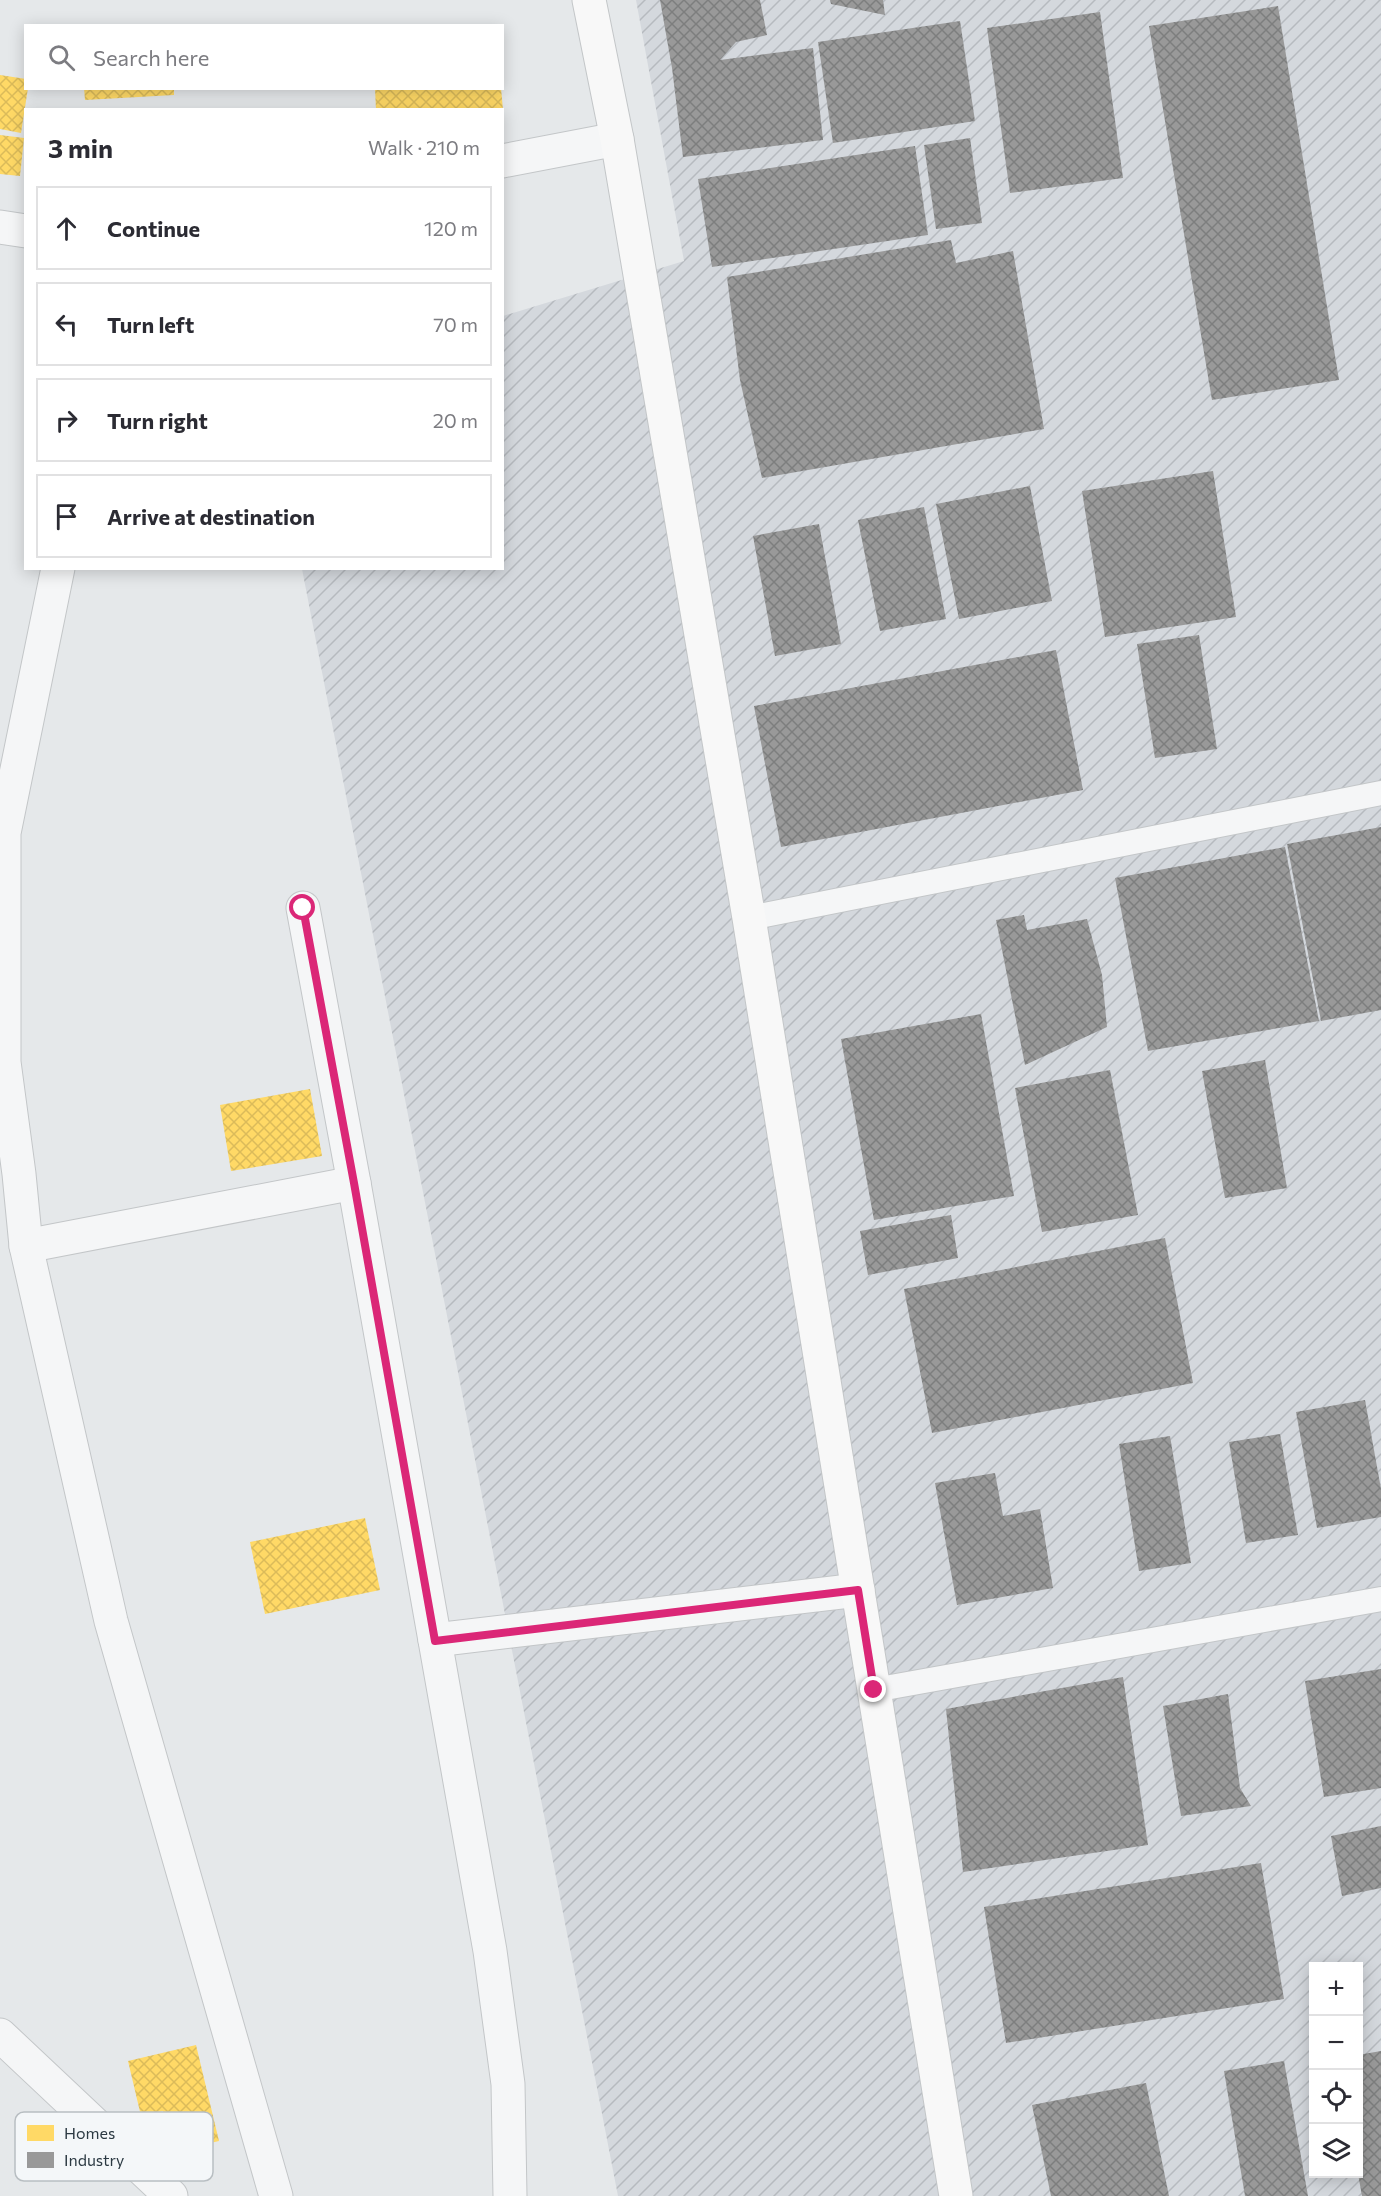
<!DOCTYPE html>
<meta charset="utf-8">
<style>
:root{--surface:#fff;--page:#f7f7f7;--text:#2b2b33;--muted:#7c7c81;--line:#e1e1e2}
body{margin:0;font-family:Commissioner,sans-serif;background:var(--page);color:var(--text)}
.controls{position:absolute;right:18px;bottom:18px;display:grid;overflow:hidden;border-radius:0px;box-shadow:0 3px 15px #0003}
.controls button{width:54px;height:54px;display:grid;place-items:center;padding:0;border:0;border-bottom:2px solid var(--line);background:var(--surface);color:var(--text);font:30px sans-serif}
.stop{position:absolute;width:18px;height:18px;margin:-14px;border:4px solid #db2777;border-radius:50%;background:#fff}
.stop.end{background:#db2777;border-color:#fff;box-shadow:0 2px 6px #0008}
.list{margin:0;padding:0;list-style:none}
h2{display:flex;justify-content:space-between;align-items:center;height:78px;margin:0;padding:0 24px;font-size:26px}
h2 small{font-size:20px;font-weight:400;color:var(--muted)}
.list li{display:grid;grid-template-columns:39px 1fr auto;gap:18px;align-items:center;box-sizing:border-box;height:84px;margin:0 12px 12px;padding:0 12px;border:2px solid var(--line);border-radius:0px}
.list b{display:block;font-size:22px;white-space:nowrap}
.list em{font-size:20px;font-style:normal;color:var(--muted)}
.icon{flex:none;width:33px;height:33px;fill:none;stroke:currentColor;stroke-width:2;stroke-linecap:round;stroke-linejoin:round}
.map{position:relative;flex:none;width:1381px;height:2196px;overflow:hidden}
.search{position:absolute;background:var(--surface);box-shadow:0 3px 15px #0003;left:24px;top:24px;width:480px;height:66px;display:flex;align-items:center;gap:15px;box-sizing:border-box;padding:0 21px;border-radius:0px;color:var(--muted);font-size:22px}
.panel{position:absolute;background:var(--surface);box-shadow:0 3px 15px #0003;left:24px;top:108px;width:480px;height:462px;border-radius:0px}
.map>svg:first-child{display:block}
.industrial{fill:url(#industrial-furrows);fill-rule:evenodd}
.homes{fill:url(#homes-cross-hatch)}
.industry{fill:url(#industry-cross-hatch)}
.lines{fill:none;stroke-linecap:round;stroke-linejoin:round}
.lane-casing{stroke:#c3c6c8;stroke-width:26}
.street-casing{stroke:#c3c6c8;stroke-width:35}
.secondary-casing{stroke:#c3c6c8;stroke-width:35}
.lane{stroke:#f5f6f7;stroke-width:24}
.street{stroke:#f5f6f7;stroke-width:33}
.secondary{stroke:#f8f8f8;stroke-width:33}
.route{stroke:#db2777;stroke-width:8}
.key{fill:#f4f7f9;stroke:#b8bec2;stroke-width:1.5}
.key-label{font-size:16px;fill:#2c3a43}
</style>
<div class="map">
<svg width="1381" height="2196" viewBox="0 0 1381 2196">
<defs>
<pattern id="industrial-furrows" width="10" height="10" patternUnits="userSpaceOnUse" patternTransform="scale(1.5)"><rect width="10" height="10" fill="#d4d8dd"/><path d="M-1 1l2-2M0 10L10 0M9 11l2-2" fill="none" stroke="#b6babf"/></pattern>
<pattern id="homes-cross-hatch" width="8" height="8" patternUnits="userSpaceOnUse" patternTransform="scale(1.5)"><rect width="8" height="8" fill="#ffd966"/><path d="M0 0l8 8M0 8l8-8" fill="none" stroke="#dbbb5a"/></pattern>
<pattern id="industry-cross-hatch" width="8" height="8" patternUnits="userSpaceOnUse" patternTransform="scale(1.5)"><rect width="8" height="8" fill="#999"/><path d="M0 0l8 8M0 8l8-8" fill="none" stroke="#7d7e7e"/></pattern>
</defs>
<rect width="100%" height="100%" fill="#e5e8ea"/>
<path class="industrial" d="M636,0H1381V2196H618L302,569L502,568L503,316L684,261ZM1314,1966H1358V2174H1314Z"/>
<g class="homes">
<polygon points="0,75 26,79 26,88 28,88 21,133 0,129"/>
<polygon points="84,88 174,88 174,95 85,100"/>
<polygon points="375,88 501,88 503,110 376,110"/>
<polygon points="0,135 24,138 20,176 0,174"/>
<polygon points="310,1089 322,1156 231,1171 220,1105"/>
<polygon points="365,1518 380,1590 265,1614 250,1542"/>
<polygon points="196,2045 219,2141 172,2152 163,2111 141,2116 128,2061"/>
</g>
<g class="industry">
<polygon points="660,0 760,0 767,35 736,42 720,60 813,48 823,140 683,157 672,68"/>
<polygon points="830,0 883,0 885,15 831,4"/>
<polygon points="1278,6 1339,380 1212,400 1149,26"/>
<polygon points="1100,12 1123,178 1010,193 987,28"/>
<polygon points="960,21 975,121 833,143 818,42"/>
<polygon points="970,138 982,223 936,229 924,145"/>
<polygon points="915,146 928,235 712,267 698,179"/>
<polygon points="951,240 956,263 1013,251 1044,429 762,478 740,380 727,277"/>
<polygon points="1213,471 1236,617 1105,637 1082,491"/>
<polygon points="1030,486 1052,601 959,619 936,504"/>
<polygon points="924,507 946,619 880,631 858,520"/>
<polygon points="819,524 841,644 775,656 753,536"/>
<polygon points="1199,635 1217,749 1155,758 1137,644"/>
<polygon points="1056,650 1083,790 781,847 754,706"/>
<polygon points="1381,827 1381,1010 1321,1021 1287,844"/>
<polygon points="1285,847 1319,1021 1148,1051 1115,878"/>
<polygon points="1024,915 1027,930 1087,919 1102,975 1107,1027 1025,1065 996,920"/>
<polygon points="981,1014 1014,1196 874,1220 841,1039"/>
<polygon points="1265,1060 1287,1188 1225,1198 1202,1071"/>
<polygon points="1110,1070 1138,1215 1042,1232 1015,1088"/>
<polygon points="951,1215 958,1258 868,1275 860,1231"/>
<polygon points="1165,1238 1193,1383 932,1433 904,1289"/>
<polygon points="1365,1400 1381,1489 1381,1517 1317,1528 1296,1412"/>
<polygon points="1280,1434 1298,1535 1246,1543 1229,1442"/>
<polygon points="1170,1436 1191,1563 1139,1571 1119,1444"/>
<polygon points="995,1473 1003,1516 1040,1509 1053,1588 957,1605 935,1483"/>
<polygon points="1381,1669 1381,1788 1324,1797 1305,1681"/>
<polygon points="1123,1677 1148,1845 963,1872 946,1709"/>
<polygon points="1228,1694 1240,1788 1251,1806 1181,1816 1163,1706"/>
<polygon points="1381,1826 1381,1888 1342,1896 1331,1836"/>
<polygon points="1261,1863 1284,1999 1006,2043 984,1907"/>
<polygon points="1381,2051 1381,2196 1362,2196 1358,2174 1358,2055"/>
<polygon points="1284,2061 1308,2196 1245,2196 1224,2071"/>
<polygon points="1146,2083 1169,2196 1051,2196 1032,2105"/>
</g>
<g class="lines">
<defs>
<g id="lane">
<polyline points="749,918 1381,793"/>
<polyline points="874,1690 1381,1599"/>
</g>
<g id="street">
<polyline points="502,161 617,139"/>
<polyline points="0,227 26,231"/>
<polyline points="58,568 4,833 4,1062 19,1174 26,1246 111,1621 276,2196"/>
<polyline points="303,908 354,1183 490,1951 508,2084 510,2196"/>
<polyline points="26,1246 354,1183"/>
<polyline points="435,1640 858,1590"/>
<polyline points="0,2035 171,2196"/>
</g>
<polyline id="secondary" points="589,0 617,139 749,918 956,2196"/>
</defs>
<use href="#lane" class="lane-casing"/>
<use href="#street" class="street-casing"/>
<use href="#secondary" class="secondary-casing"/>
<use href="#lane" class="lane"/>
<use href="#street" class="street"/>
<use href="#secondary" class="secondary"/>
</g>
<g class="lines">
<polyline class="route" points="303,908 354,1183 435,1641 858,1590 874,1690"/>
</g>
<rect x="15" y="2112" width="198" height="69" rx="9" class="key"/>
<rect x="27" y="2125" width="27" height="16" fill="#ffd966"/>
<rect x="27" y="2152" width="27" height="16" fill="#999"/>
<g class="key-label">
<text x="64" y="2139">Homes</text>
<text x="64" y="2166">Industry</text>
</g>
</svg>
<div class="controls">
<button>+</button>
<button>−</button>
<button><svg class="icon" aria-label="locate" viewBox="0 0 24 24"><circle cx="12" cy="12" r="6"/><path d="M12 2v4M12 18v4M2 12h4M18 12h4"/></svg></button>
<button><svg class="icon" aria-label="layers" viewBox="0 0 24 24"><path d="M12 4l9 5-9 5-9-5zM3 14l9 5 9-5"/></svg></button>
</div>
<div class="stop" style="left:303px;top:908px"></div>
<div class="stop end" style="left:874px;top:1690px"></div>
<div class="search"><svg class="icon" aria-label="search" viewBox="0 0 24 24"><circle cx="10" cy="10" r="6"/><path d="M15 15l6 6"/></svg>Search here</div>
<section class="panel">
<h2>3 min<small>Walk · 210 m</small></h2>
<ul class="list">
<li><svg class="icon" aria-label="ahead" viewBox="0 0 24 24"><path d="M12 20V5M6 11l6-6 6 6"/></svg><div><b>Continue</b></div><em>120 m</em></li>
<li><svg class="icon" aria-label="left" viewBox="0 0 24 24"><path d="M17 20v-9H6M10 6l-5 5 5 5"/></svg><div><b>Turn left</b></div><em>70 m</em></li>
<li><svg class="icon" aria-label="right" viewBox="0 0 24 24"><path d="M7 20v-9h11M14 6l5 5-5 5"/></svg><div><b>Turn right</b></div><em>20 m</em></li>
<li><svg class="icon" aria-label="arrive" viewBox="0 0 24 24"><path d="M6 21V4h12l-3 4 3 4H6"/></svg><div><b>Arrive at destination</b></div></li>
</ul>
</section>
</div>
